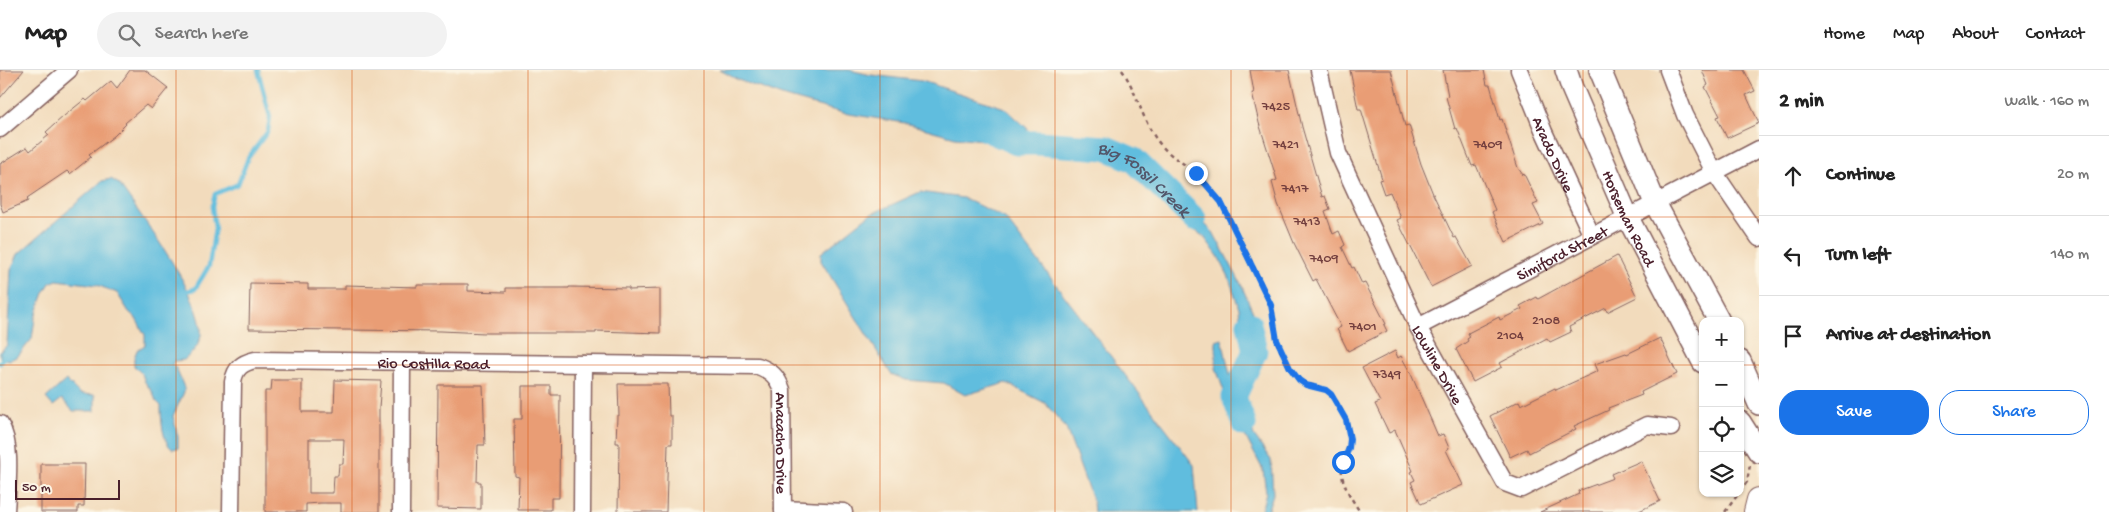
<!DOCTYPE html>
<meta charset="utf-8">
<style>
:root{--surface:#fff;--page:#f2f2f2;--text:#222;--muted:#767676;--line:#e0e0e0;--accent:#1a73e8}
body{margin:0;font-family:"Gochi Hand",sans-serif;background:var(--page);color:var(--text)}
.controls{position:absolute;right:15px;bottom:15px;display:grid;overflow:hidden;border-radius:10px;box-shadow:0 1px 4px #0004}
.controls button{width:45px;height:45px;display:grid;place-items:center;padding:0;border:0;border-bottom:1px solid var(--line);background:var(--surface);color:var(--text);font:25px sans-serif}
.scale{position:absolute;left:15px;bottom:12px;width:105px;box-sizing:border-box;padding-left:5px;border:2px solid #4a1f2b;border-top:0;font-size:14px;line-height:18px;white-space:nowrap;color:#4a1f2b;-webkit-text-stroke:4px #fcf5e5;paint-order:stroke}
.stop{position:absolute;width:15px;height:15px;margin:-11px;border:4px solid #1a73e8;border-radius:50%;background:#fff}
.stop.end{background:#1a73e8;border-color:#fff;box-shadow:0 1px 5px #0008}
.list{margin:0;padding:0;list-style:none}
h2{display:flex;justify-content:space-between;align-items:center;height:65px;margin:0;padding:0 20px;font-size:21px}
h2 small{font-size:16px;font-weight:400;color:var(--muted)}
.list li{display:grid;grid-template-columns:32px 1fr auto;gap:15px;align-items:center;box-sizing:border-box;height:80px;padding:0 20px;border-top:1px solid var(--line)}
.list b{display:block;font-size:19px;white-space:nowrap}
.list em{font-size:16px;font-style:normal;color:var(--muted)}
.actions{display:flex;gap:10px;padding:15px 20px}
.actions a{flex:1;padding:11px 0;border:1px solid var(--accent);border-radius:20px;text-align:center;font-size:18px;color:var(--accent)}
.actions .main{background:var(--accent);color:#fff}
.icon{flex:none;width:28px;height:28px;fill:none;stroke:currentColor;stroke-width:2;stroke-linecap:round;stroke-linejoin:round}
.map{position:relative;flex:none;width:1759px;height:442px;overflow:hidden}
header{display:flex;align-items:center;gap:30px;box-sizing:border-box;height:70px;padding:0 25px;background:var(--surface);border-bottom:1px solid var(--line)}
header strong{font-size:24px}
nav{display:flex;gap:28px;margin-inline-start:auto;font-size:18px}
.search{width:350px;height:45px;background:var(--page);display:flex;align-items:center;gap:12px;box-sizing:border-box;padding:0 18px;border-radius:28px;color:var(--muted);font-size:19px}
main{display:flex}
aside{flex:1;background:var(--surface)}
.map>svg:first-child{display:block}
.water{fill:#60bdde;stroke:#556e84}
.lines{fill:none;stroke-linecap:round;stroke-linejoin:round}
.stream{stroke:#60bdde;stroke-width:4.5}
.river{stroke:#60bdde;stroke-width:25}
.building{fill:#e99d75;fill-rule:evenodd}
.minor-casing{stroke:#85615e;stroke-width:19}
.tertiary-casing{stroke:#85615e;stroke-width:24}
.secondary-casing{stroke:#85615e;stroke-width:26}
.path{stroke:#85615e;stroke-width:2.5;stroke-dasharray:4 4;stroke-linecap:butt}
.minor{stroke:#fff;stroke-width:16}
.tertiary{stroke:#fff;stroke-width:21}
.secondary{stroke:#fff;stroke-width:24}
.route{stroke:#1a73e8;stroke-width:6}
.grid{fill:none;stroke:#d8530f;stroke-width:1;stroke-opacity:0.55}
.labels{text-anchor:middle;stroke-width:5;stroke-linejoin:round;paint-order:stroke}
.number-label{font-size:14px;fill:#723e3e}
.street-label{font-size:16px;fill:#4a1f2b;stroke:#fcf5e5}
.water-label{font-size:18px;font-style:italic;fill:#52566a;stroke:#fcf5e5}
</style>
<header>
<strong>Map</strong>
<div class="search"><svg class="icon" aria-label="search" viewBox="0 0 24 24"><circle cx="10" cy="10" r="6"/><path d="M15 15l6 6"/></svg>Search here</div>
<nav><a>Home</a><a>Map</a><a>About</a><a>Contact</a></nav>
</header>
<main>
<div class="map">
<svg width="1759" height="442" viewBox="0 0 1759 442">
<rect width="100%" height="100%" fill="#fcf5e5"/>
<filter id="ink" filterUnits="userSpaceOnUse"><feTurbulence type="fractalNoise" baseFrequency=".02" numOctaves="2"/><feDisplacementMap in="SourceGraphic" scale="10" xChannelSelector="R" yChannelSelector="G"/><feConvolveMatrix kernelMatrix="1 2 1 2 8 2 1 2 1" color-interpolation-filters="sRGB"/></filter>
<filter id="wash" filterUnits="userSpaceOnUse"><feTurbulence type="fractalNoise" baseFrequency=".0096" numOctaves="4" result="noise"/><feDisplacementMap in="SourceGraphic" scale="20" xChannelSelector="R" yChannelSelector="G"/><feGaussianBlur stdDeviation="1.12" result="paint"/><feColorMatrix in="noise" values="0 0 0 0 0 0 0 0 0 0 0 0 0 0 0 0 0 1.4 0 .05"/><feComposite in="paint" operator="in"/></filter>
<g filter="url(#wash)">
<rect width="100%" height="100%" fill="#f2dbbc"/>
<g class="water">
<polygon points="720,0 849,0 871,5 922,11 1005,38 1028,59 1023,66 992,71 955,67 905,53 843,43 782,26 738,10"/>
<path d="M111,109L119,114C141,146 205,230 201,265C199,277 192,283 184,290L174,291L172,295L176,298L185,320L173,346L178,367V378L172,379C162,371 161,348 161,336L156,331L153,323L145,312L142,304L134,296V288L137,280L145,275V265L135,247L129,242L117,223L97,215L57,210L50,213L44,223L35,248L32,269L18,286L10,290L0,288V282L7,275L11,200L18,184L102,111Z"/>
<polygon points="920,122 963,128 1005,148 1194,395 1198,442 1094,442 1093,432 1066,358 1045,333 1006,313 965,325 944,313 906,310 891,304 821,191 821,183 869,145"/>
<polygon points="1176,125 1213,162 1240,212 1255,247 1262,282 1256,294 1242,267 1239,238 1228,205 1218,186 1204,167 1187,154 1176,141 1169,126"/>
<polygon points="1222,269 1233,318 1246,343 1254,366 1271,390 1273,424 1267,442 1261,442 1266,422 1263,400 1228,333 1216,298 1216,271"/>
<polygon points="66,310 80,324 95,325 95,341 73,341 62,329 53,336 46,328"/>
</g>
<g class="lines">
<g class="stream">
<polyline points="183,219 187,221 195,219 209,196 215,158 212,137 215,124 238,114 248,88 268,61 270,47 258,0"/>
<polyline points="0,293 7,284"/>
</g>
<g class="river">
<path id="s1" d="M977,55L1017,73H1038L1106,78L1134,90L1194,149"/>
<polyline points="1244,354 1234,327 1255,281 1249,254"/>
</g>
</g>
<g id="blocks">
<g class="building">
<polygon points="0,0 24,0 0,28"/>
<polygon points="130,0 145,0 168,18 151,39 146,35 125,53 126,54 114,66 89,85 91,87 70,104 67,101 27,128 28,131 3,142 0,134 0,94 27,77 30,81 49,65 46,62 64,46 85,29 87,31 111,11 117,18"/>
<polygon points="1250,0 1289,0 1302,57 1322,127 1325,126 1330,139 1325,141 1333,164 1339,161 1345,175 1342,177 1352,198 1354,197 1362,214 1365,213 1386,254 1384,255 1387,261 1348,281 1337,259 1341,257 1316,209 1313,211 1294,173 1278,134 1272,112 1277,110 1259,53 1252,23 1254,23"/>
<polygon points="1350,0 1391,0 1405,56 1409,55 1421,94 1433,124 1454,168 1456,167 1472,196 1431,217 1397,150 1401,148 1390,122 1384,124 1379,110 1382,109 1361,39 1358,39"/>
<polygon points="1443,0 1484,0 1487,15 1490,15 1500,50 1502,49 1518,98 1523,105 1524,104 1538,133 1533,135 1543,154 1506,172 1492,142 1495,140 1476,95 1472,96 1457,58 1455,59 1446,27 1448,26"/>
<polygon points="1702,0 1744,0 1755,21 1746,25 1759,53 1727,68 1717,47 1720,46 1705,17 1708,15"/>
<polygon points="1617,186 1637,227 1607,242 1606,238 1569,257 1571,262 1550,272 1547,268 1500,293 1502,297 1473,312 1456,279 1468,271 1467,269 1470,267 1468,263 1499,247 1500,250 1522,239 1520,236 1537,227 1538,229"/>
<polygon points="250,213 308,214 308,219 345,219 345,215 417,217 417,215 441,215 441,214 468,214 468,221 506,222 506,218 569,218 569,217 629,218 629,220 660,219 660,263 596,261 596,263 485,263 441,261 249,259"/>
<polygon points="1660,268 1677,304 1641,322 1642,325 1608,338 1609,340 1574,356 1576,359 1529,383 1527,379 1510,387 1490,346 1519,331 1521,335 1555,318 1556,320 1598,301 1595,294 1626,283 1627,284"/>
<polygon points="1395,281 1398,288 1401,286 1411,304 1438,366 1443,364 1449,378 1446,380 1463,415 1421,434 1411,412 1415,410 1411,402 1413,401 1395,360 1389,363 1375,334 1380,332 1362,298"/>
<path d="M272,310H302V342H334L335,310L381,311L379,338V442H341V433H320L306,434V442H265V321H271ZM309,369H344L343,394H339L338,406H334L333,423H309Z"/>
<polygon points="618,314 668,314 669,346 672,346 672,374 668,374 666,442 618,442 619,373 616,373 617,346 619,346"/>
<polygon points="438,315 483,315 485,375 478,375 477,412 481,412 481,439 437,438"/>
<polygon points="522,316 551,316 551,325 560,325 559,428 551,428 551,440 518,440 519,407 515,406 514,349 522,349"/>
<polygon points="1641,391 1660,431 1637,442 1540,442 1579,424 1578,421 1613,408 1611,404"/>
<polygon points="41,394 85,394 84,436 78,436 78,442 41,442"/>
</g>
</g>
</g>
<g filter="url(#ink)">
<use href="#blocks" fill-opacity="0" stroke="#85615e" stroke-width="1"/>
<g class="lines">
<defs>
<g id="minor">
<path id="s2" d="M1319,0L1338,83L1418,257L1505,413L1521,419L1647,355L1671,358"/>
<path id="s3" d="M1519,0L1544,62L1592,166"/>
<polyline points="1668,0 1685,45 1714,102 1759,168"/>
<polyline points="0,59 69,0"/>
<path id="s4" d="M1418,257L1759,79"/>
<path d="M0,354C13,376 7,416 6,442"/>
<polyline points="783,439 844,442"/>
<path id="s5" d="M231,442L233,312C235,298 242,293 255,290L758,296C771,301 777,306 782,320L783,442"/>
<polyline points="401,442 402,293"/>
<polyline points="582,442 583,294"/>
</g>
<g id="tertiary">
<path id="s6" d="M1566,0L1572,18L1628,148L1703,292"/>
<polyline points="1600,0 1655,133 1719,251"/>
<polyline points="1740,291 1759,334"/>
<polyline points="1740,352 1759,382"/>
</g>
<polyline id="secondary" points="1756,442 1759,430"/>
</defs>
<use href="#minor" class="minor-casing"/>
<use href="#tertiary" class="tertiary-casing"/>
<use href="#secondary" class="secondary-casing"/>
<g class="path">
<path d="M1122,0C1138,23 1142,52 1160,74C1170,86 1183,93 1195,102C1205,110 1216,124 1222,135C1239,167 1256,200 1270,234C1276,246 1274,259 1277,271C1279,280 1286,290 1290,298C1304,320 1310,311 1327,321C1335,325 1342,342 1346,350C1357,375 1340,385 1342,405C1344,418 1353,431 1360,442"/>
<polyline points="1740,421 1747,412 1750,395"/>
<polyline points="1725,442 1739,423"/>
</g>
<use href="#minor" class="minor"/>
<use href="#tertiary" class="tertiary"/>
<use href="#secondary" class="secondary"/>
</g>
</g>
<g class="lines" filter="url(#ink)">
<polyline class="route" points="1196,103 1221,132 1271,235 1277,270 1290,298 1299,310 1306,315 1326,320 1331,324 1346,350 1350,369 1349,378 1343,392"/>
</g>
<path class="grid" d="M176,0V442M352,0V442M528,0V442M704,0V442M880,0V442M1055,0V442M1231,0V442M1407,0V442M1583,0V442M0,147H1759M0,295H1703M1740,295H1759"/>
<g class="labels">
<g class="number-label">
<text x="1276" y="40">7425</text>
<text x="1286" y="78">7421</text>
<text x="1488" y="78">7409</text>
<text x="1295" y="122">7417</text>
<text x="1307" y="155">7413</text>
<text x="1324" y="192">7409</text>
<text x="1546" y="254">2108</text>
<text x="1363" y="260">7401</text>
<text x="1510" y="269">2104</text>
<text x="1387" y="308">7349</text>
</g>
<g class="street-label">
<text dy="6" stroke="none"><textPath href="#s3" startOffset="91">Arado Drive</textPath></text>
<text dy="6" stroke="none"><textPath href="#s6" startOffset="161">Horseman Road</textPath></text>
<text dy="6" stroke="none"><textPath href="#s4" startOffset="162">Simiford Street</textPath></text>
<text dy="6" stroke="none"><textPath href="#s5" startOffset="342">Rio Costilla Road</textPath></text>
<text dy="6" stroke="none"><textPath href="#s2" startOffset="319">Lowline Drive</textPath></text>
<text dy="6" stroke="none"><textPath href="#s5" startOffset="755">Anacacho Drive</textPath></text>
</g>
<g class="water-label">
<text dy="6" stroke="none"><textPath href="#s1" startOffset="182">Big Fossil Creek</textPath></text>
</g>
</g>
</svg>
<div class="controls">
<button>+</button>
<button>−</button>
<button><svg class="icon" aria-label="locate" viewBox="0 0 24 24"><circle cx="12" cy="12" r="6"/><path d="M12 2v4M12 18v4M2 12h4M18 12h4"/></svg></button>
<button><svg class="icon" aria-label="layers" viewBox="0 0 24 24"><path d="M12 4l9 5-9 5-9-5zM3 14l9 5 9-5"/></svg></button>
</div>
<div class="scale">50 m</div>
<div class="stop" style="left:1343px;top:392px"></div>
<div class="stop end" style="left:1196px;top:103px"></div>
</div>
<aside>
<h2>2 min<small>Walk · 160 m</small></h2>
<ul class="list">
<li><svg class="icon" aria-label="ahead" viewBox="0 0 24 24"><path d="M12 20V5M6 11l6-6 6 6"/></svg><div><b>Continue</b></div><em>20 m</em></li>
<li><svg class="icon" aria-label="left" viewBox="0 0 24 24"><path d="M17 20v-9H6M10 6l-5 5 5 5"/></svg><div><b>Turn left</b></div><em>140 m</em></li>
<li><svg class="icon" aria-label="arrive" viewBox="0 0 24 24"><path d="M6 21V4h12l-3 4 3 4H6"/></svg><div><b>Arrive at destination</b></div></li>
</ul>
<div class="actions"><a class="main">Save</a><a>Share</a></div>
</aside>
</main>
